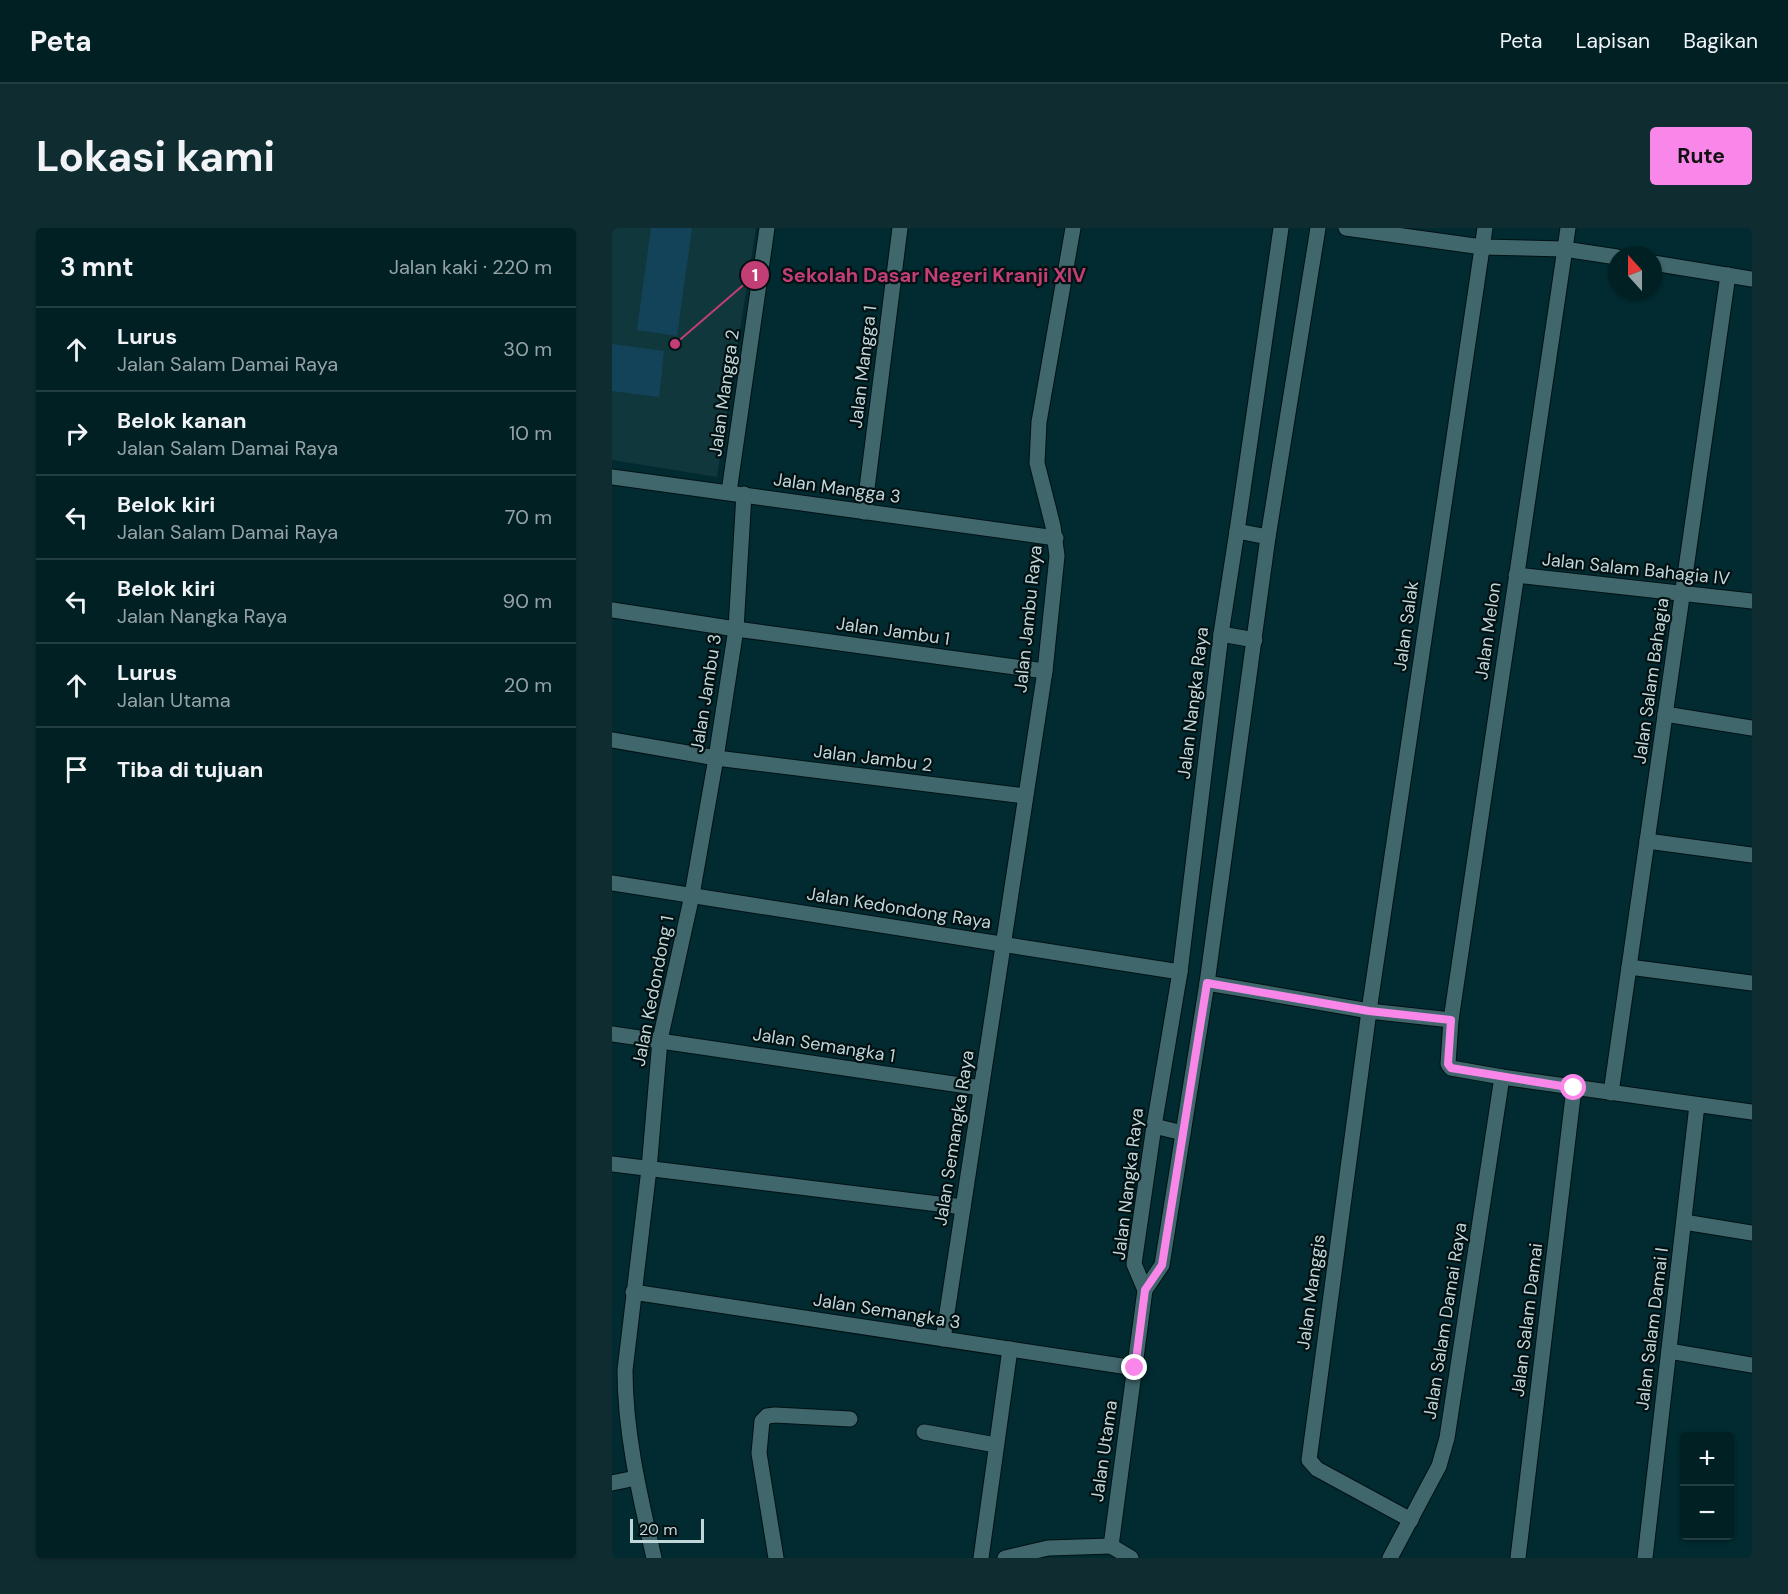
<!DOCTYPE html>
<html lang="id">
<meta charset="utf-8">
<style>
:root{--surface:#012024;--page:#0f2d31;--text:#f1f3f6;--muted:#96a3a6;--line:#233e41;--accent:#f987e9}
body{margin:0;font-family:"DM Sans",sans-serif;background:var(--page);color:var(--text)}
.controls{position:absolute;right:18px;bottom:18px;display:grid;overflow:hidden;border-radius:6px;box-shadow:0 2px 4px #0004}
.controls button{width:54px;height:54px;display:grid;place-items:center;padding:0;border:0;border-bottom:2px solid var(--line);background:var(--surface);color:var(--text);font:30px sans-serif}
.compass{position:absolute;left:996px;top:18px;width:54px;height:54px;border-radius:50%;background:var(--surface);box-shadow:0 2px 4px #0004;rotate:339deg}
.scale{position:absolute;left:18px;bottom:15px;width:74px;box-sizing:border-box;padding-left:6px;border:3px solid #c1d6d9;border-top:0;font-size:16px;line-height:21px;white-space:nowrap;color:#c1d6d9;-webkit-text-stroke:4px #031113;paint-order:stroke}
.stop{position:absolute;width:18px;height:18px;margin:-14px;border:4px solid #f987e9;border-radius:50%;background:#fff}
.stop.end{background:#f987e9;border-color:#fff;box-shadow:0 2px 6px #0008}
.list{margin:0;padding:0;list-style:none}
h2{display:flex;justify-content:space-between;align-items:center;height:78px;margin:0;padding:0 24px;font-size:26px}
h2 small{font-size:20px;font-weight:400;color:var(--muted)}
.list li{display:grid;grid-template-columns:39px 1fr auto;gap:18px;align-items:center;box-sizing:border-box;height:84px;padding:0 24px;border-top:2px solid var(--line)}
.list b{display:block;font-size:22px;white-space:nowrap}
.list p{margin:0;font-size:20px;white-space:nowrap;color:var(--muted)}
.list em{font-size:20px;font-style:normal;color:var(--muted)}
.icon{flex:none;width:33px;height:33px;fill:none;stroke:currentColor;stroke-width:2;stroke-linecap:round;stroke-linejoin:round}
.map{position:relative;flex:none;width:1140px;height:1330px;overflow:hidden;border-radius:6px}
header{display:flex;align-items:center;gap:36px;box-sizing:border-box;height:84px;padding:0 30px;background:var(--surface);border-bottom:2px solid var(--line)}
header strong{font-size:28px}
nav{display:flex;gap:33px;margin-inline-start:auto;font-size:21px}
.intro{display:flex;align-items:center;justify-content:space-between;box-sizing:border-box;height:144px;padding:0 36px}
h1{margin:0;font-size:42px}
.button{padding:15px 27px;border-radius:6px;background:var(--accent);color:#111;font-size:21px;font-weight:700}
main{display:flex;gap:36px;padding:0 36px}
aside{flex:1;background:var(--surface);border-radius:6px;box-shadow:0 2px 4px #0004}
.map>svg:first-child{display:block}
.built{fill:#10373b}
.building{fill:#134359}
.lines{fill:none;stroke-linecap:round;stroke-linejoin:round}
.minor-casing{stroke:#011114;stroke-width:17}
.minor{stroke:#40676c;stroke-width:15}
.route{stroke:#f987e9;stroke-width:8}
.labels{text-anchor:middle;stroke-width:4.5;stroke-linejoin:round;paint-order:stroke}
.street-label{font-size:18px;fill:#c1d6d9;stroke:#031113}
.leader{fill:none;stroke:#c23e74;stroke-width:2}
.callout-dot{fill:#c23e74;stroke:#031113;stroke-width:2}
.mark-label{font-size:18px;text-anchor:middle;font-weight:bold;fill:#fff}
.callout-label{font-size:20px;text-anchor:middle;font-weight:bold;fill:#c23e74;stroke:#031113;stroke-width:4.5;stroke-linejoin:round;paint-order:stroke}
</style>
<header>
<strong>Peta</strong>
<nav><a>Peta</a><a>Lapisan</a><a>Bagikan</a></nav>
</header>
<div class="intro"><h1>Lokasi kami</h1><a class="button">Rute</a></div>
<main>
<aside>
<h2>3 mnt<small>Jalan kaki · 220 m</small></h2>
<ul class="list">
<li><svg class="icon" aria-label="ahead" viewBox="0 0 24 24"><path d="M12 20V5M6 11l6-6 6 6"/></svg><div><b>Lurus</b><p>Jalan Salam Damai Raya</p></div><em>30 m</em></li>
<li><svg class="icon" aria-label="right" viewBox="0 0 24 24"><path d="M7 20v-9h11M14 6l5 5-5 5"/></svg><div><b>Belok kanan</b><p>Jalan Salam Damai Raya</p></div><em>10 m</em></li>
<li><svg class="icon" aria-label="left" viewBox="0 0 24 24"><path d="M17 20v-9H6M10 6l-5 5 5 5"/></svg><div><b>Belok kiri</b><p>Jalan Salam Damai Raya</p></div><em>70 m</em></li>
<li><svg class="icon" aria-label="left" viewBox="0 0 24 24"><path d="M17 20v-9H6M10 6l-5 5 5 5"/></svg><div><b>Belok kiri</b><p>Jalan Nangka Raya</p></div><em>90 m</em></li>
<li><svg class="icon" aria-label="ahead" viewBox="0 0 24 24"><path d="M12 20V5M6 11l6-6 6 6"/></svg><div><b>Lurus</b><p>Jalan Utama</p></div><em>20 m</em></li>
<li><svg class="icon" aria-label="arrive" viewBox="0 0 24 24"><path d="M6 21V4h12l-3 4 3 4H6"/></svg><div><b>Tiba di tujuan</b></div></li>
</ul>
</aside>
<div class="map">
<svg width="1140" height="1330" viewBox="0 0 1140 1330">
<rect width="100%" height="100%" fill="#012b30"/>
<polygon class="built" points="0,0 144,0 105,249 0,232"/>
<g class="building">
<polygon points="39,0 80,0 65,108 25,102"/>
<polygon points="0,116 52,123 47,169 0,163"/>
</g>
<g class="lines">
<defs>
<g id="minor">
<polyline points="734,0 870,19 952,21 1005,29"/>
<polyline points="956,0 839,792 836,836 839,840 890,849 1140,884"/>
<polyline points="1041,35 1140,51"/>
<polyline points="0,249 444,310"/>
<polyline points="117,264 155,0"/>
<polyline points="252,284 288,0"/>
<polyline points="625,303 656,309"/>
<polyline points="904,347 1140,373"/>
<polyline points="0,382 124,401 433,443"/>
<polyline points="609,406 643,412"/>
<polyline points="1053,486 1140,500"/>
<polyline points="0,512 104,530 413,568"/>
<polyline points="1035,613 1140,627"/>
<polyline points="0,655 568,744"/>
<polyline points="1017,739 1140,755"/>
<polyline points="595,755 757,783 839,792"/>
<polyline points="0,806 369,860"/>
<polyline points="999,865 1116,47"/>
<polyline points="542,898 571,905"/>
<polyline points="0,936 351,979"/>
<polyline points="1072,994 1140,1005"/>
<polyline points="533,1062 522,1036 542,898 568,744 609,406 625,303 669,0"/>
<polyline points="21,1064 523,1140"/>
<polyline points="331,1111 433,443 445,328 441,298 425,235 427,194 461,0"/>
<polyline points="1057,1123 1140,1137"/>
<polyline points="312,1204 384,1217"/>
<polyline points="0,1255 24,1250"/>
<polyline points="799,1292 705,1241 697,1232 757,783 873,0"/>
<polyline points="499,1318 533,1062 550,1037 595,755 656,309 706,0"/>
<polyline points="499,1318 519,1330"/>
<path d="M42,1330C28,1268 13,1206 13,1142L37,941L48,812L80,667L104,530L124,401L132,266"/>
<polyline points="164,1330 147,1225 150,1193 155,1188 163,1187 238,1191"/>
<polyline points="369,1330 398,1121"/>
<polyline points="393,1330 436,1320 499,1318"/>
<polyline points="778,1330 827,1238 835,1210 890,849"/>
<polyline points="906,1330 962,860"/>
<polyline points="1033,1330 1085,877"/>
</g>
</defs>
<use href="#minor" class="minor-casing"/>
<use href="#minor" class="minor"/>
</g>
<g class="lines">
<polyline class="route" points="523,1140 533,1062 550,1037 595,755 757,783 839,792 836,836 839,840 962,860"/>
</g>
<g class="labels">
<g class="street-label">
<text transform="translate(251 139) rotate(-83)" y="6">Jalan Mangga 1</text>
<text transform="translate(112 165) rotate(-82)" y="6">Jalan Mangga 2</text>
<text transform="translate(225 260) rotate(8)" y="6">Jalan Mangga 3</text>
<text transform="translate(1024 341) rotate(6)" y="6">Jalan Salam Bahagia IV</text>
<text transform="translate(416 391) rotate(-84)" y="6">Jalan Jambu Raya</text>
<text transform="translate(794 398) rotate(-82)" y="6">Jalan Salak</text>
<text transform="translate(281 403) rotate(8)" y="6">Jalan Jambu 1</text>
<text transform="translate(876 403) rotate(-82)" y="6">Jalan Melon</text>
<text transform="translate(1039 453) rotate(-82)" y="6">Jalan Salam Bahagia</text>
<text transform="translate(94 465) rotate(-81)" y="6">Jalan Jambu 3</text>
<text transform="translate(581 475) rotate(-83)" y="6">Jalan Nangka Raya</text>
<text transform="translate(261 530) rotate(7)" y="6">Jalan Jambu 2</text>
<text transform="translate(287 680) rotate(9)" y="6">Jalan Kedondong Raya</text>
<text transform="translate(41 763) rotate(-79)" y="6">Jalan Kedondong 1</text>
<text transform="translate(212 817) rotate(9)" y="6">Jalan Semangka 1</text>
<text transform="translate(342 910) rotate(-81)" y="6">Jalan Semangka Raya</text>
<text transform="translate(516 956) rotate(-83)" y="6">Jalan Nangka Raya</text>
<text transform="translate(699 1064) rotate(-82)" y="6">Jalan Manggis</text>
<text transform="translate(275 1083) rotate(9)" y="6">Jalan Semangka 3</text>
<text transform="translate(915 1092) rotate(-83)" y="6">Jalan Salam Damai</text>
<text transform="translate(833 1093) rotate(-81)" y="6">Jalan Salam Damai Raya</text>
<text transform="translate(1040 1101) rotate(-83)" y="6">Jalan Salam Damai I</text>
<text transform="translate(492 1223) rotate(-82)" y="6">Jalan Utama</text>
</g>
</g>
<path class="leader" d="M63 116L143 47"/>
<g class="callout-dot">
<circle cx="63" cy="116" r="6"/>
<circle cx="143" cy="47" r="15"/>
</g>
<g class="mark-label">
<text x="143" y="53">1</text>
</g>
<g class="callout-label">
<text x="322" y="54">Sekolah Dasar Negeri Kranji XIV</text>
</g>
</svg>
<div class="controls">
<button>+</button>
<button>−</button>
</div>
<svg class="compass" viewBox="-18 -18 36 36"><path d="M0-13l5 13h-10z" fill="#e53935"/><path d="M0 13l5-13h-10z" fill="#96a3a6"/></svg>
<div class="scale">20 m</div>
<div class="stop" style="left:962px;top:860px"></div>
<div class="stop end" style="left:523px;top:1140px"></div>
</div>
</main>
